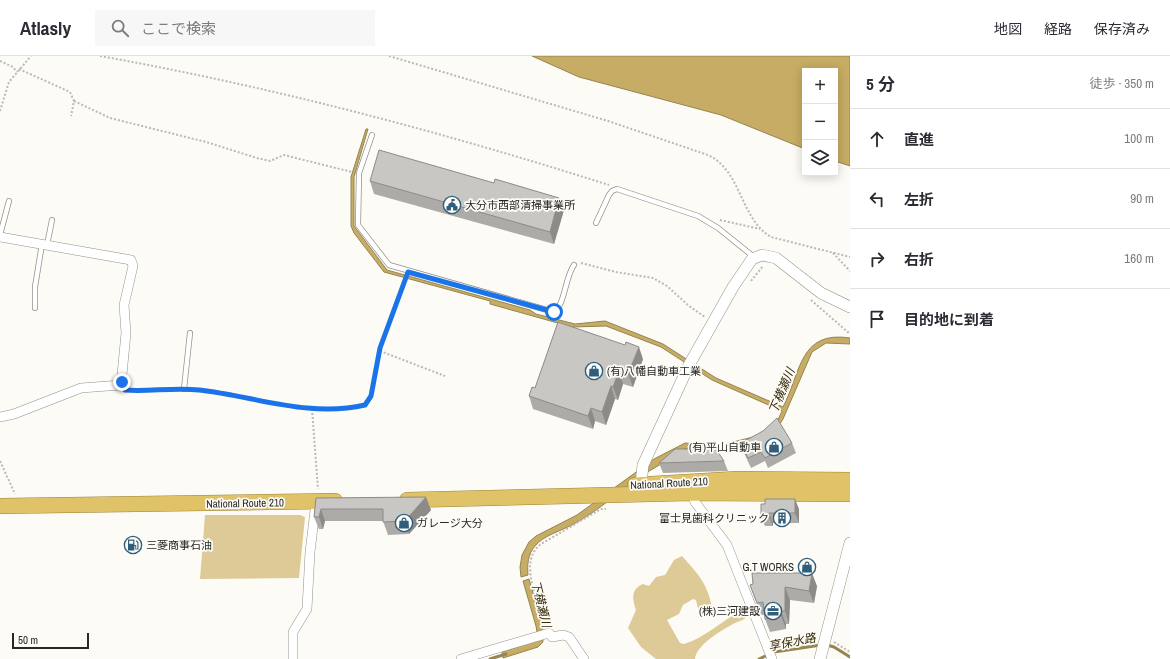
<!DOCTYPE html>
<html lang="ja">
<meta charset="utf-8">
<style>
:root{--surface:#fff;--page:#f7f7f7;--text:#2b2b33;--muted:#7c7c81;--line:#e1e1e2}
body{margin:0;font-family:"Archivo Narrow","Noto Sans JP",sans-serif;background:var(--page);color:var(--text)}
.controls{position:absolute;right:12px;top:12px;display:grid;overflow:hidden;border-radius:0px;box-shadow:0 2px 10px #0003}
.controls button{width:36px;height:36px;display:grid;place-items:center;padding:0;border:0;border-bottom:1px solid var(--line);background:var(--surface);color:var(--text);font:20px sans-serif}
.scale{position:absolute;left:12px;bottom:10px;width:77px;box-sizing:border-box;padding-left:4px;border:2px solid #272725;border-top:0;font-size:11px;line-height:14px;white-space:nowrap;color:#272725;-webkit-text-stroke:3px #fdfbf6;paint-order:stroke}
.stop{position:absolute;width:12px;height:12px;margin:-9px;border:3px solid #1a73e8;border-radius:50%;background:#fff}
.stop.end{background:#1a73e8;border-color:#fff;box-shadow:0 1px 4px #0008}
.list{margin:0;padding:0;list-style:none}
h2{display:flex;justify-content:space-between;align-items:center;height:52px;margin:0;padding:0 16px;font-size:17px}
h2 small{font-size:13px;font-weight:400;color:var(--muted)}
.list li{display:grid;grid-template-columns:26px 1fr auto;gap:12px;align-items:center;box-sizing:border-box;height:60px;padding:0 16px;border-top:1px solid var(--line)}
.list b{display:block;font-size:15px;white-space:nowrap}
.list em{font-size:13px;font-style:normal;color:var(--muted)}
.icon{flex:none;width:22px;height:22px;fill:none;stroke:currentColor;stroke-width:2;stroke-linecap:round;stroke-linejoin:round}
.map{position:relative;flex:none;width:850px;height:603px;overflow:hidden}
header{display:flex;align-items:center;gap:24px;box-sizing:border-box;height:56px;padding:0 20px;background:var(--surface);border-bottom:1px solid var(--line)}
header strong{font-size:19px}
nav{display:flex;gap:22px;margin-inline-start:auto;font-size:14px}
.search{width:280px;height:36px;background:var(--page);display:flex;align-items:center;gap:10px;box-sizing:border-box;padding:0 14px;border-radius:0px;color:var(--muted);font-size:15px}
main{display:flex}
aside{flex:1;background:var(--surface)}
.map>svg:first-child{display:block}
.green{fill:#ddca96}
.water{fill:#c6ac64;stroke:#968451}
.lines{fill:none;stroke-linecap:round;stroke-linejoin:round}
.stream{stroke:#968451;stroke-width:3}
.service-casing{stroke:#93918d;stroke-width:6}
.minor-casing{stroke:#93918d;stroke-width:10}
.tertiary-casing{stroke:#93918d;stroke-width:12}
.trunk-casing{stroke:#9a8338;stroke-width:16}
.path{stroke:#bab9b4;stroke-width:2;stroke-dasharray:2 2;stroke-linecap:butt}
.service{stroke:#fff;stroke-width:4.5}
.minor{stroke:#fff;stroke-width:9}
.tertiary{stroke:#fff;stroke-width:11}
.trunk{stroke:#e0c368;stroke-width:15}
.wall{fill:#adaba8}
.shaded-wall{fill:#8d8b88}
.building{fill:#c9c7c3;stroke:#8d8b88}
.route{stroke:#1a73e8;stroke-width:5}
.labels{text-anchor:middle;stroke-width:3.5;stroke-linejoin:round;paint-order:stroke}
.poi-label{font-size:11px;fill:#272725;stroke:#fdfbf6;text-anchor:start}
.street-label{font-size:11px;fill:#272725;stroke:#fdfbf6}
.water-label{font-size:12px;font-style:italic;fill:#352a09;stroke:#fdfbf6}
</style>
<header>
<strong>Atlasly</strong>
<div class="search"><svg class="icon" aria-label="search" viewBox="0 0 24 24"><circle cx="10" cy="10" r="6"/><path d="M15 15l6 6"/></svg>ここで検索</div>
<nav><a>地図</a><a>経路</a><a>保存済み</a></nav>
</header>
<main>
<div class="map">
<svg width="850" height="603" viewBox="0 0 850 603">
<rect width="100%" height="100%" fill="#fdfbf6"/>
<g class="green">
<polygon points="205,459 300,459 305,461 299,522 200,523"/>
<path d="M682,500C698,518 708,528 712,552L710,556L702,557L699,556L696,544L693,543L683,549L679,558L667,564L680,587L684,588C705,582 721,565 741,555L746,557L747,560C744,565 738,565 733,568C722,574 696,589 695,603H656L641,591L628,572L636,554C632,542 631,533 643,528L649,530L656,521L665,519L674,504Z"/>
</g>
<g class="water">
<polygon points="532,0 850,0 850,110 835,105 835,15 805,15 805,93 721,59 579,21"/>
<path d="M366,73H368L354,121V170L387,214L530,254L536,258L575,268L605,265L663,288L716,322L783,351C801,317 799,274 850,282V288L826,287L812,296L783,363C770,387 731,396 705,396C698,395 692,391 684,393C676,396 669,403 661,408C630,425 604,452 572,469C560,475 543,480 535,490C528,498 527,509 528,519L521,521L520,511L522,499L529,486L536,480L577,459L654,403L685,387L717,390L757,380L776,368L782,355L712,324L661,291L606,270L572,271L490,248V245L384,216L354,177L351,170V121Z"/>
<polygon points="529,523 542,568 543,586 538,591 503,602 502,596 534,585 537,576 536,570 523,525"/>
</g>
<g class="lines">
<g class="stream">
<polyline points="827,589 834,591 850,601"/>
<polyline points="490,603 506,598"/>
<polyline points="759,603 774,596 821,589"/>
</g>
<defs>
<g id="service">
<path d="M372,79L359,117L358,169L389,209L554,256C565,249 565,221 574,209"/>
<polyline points="596,167 609,139 612,135 617,133 698,160 718,172 754,201"/>
<polyline points="0,179 9,145"/>
<polyline points="47,189 52,164"/>
<polyline points="35,252 35,231 42,188"/>
<polyline points="184,333 190,277"/>
</g>
<g id="minor">
<polyline points="0,181 131,204 133,210 124,249 126,277 121,329 81,332 14,358 0,361"/>
<polyline points="692,437 695,446 727,489 772,603"/>
<polyline points="293,603 293,576 307,553 310,496 316,446"/>
<polyline points="461,603 549,577 552,581 563,579 569,581 584,603"/>
</g>
<g id="tertiary">
<polyline points="641,428 643,409 689,309 733,231 752,203 762,199 776,202 821,237 850,251"/>
<polyline points="820,603 850,487"/>
</g>
<g id="trunk">
<polyline points="635,429 737,423 850,424"/>
<polyline points="407,444 692,437 850,438"/>
<polyline points="0,450 335,445"/>
</g>
</defs>
<use href="#service" class="service-casing"/>
<use href="#minor" class="minor-casing"/>
<use href="#tertiary" class="tertiary-casing"/>
<use href="#trunk" class="trunk-casing"/>
<g class="path">
<path d="M100,0C273,31 442,76 609,129"/>
<path d="M389,0L608,65L708,99C742,115 740,163 771,181L850,201"/>
<polyline points="0,5 13,11 17,16"/>
<polyline points="19,13 70,36 74,45 71,60"/>
<polyline points="74,45 110,62 206,86 257,102 270,105 284,99 352,116"/>
<polyline points="0,55 9,26 31,0"/>
<polyline points="720,164 760,173"/>
<polyline points="833,197 850,215"/>
<polyline points="581,207 616,216 653,222 667,230 689,250 705,261"/>
<polyline points="751,225 763,210"/>
<polyline points="811,244 850,278"/>
<polyline points="380,295 445,320"/>
<path d="M190,333C251,335 302,363 365,349L371,340L380,292L406,220"/>
<polyline points="128,334 177,334"/>
<polyline points="312,353 318,433"/>
<polyline points="0,405 15,438"/>
<path d="M546,569C539,546 517,506 541,488L601,453H606"/>
<polyline points="834,586 850,596"/>
<polyline points="778,592 813,588"/>
</g>
<use href="#service" class="service"/>
<use href="#minor" class="minor"/>
<use href="#tertiary" class="tertiary"/>
<use href="#trunk" class="trunk"/>
</g>
<g class="wall">
<polygon points="370,125 494,127 559,142 564,154 554,188 374,138"/>
<polygon points="643,303 633,331 623,328 618,344 615,343 606,369 595,365 593,373 533,353 529,340 535,332"/>
<polygon points="741,387 792,387 796,397 768,412 765,405 751,412 744,397"/>
<polygon points="724,405 728,415 663,417 659,407"/>
<polygon points="316,442 431,454 409,478 388,479 383,465 325,465 323,473 319,473 314,461"/>
<polygon points="765,448 799,453 799,467 773,467 773,470 765,470 761,461"/>
<polygon points="750,529 817,530 814,547 790,544 789,568 786,568 786,573 770,576 765,563 765,559 761,559"/>
</g>
<g class="shaded-wall">
<polygon points="559,142 564,154 554,188 550,176"/>
<polygon points="639,291 643,303 633,331 628,318"/>
<polygon points="619,315 623,328 618,344 613,331"/>
<polygon points="611,330 615,343 606,369 602,356"/>
<polygon points="591,352 595,365 593,373 588,360"/>
<polygon points="426,441 431,454 409,478 405,465"/>
<polygon points="795,443 799,453 799,467 795,457"/>
<polygon points="321,453 325,465 323,473 319,461"/>
<polygon points="769,457 773,467 773,470 769,461"/>
<polygon points="812,517 817,530 814,547 809,535"/>
<polygon points="785,531 790,544 789,568 785,555"/>
<polygon points="781,555 786,568 786,573 781,560"/>
</g>
<g class="building">
<polygon points="379,94 494,127 495,123 559,142 550,176 370,125"/>
<polygon points="558,266 625,289 626,286 639,291 628,318 619,315 613,331 611,330 602,356 591,352 588,360 529,340 532,331 535,332"/>
<polygon points="777,362 792,387 765,402 761,396 748,402 741,387 763,375"/>
<polygon points="675,393 716,393 724,405 659,407"/>
<polygon points="426,441 405,465 383,466 383,453 321,453 319,461 314,461 316,442"/>
<polygon points="765,443 795,443 795,457 769,457 769,461 761,461 761,448 765,448"/>
<polygon points="752,517 812,517 809,535 785,531 785,555 781,555 781,560 765,563 763,546 757,547 750,529 753,528"/>
</g>
<g class="lines">
<path class="route" d="M122,326L121,329L125,334C149,336 174,331 199,334C254,340 309,362 365,349L371,340L380,292L408,216L554,256"/>
</g>
<defs>
<symbol id="civic-ring" viewBox="-11 -11 22 22"><circle r="9.5" fill="#fdfbf6" stroke="#2f5d7c" stroke-width="1.5"/><path d="M-.6-6.5H3V-4.5H.6V-3L4-1V1h2V6H-6V1h2V-1L-.6-3ZM-1.2 2.5V6h2.4V2.5Z" fill="#2f5d7c"/></symbol>
<symbol id="shop-ring" viewBox="-11 -11 22 22"><circle r="9.5" fill="#fdfbf6" stroke="#2f5d7c" stroke-width="1.5"/><path d="M-5-2.5h2.3a2.7 3.5 0 0 1 5.4 0H5L5.5 6h-11ZM-1.5-2.5h3a1.5 2.3 0 0 0-3 0Z" fill="#2f5d7c"/></symbol>
<symbol id="building-ring" viewBox="-11 -11 22 22"><circle r="9.5" fill="#fdfbf6" stroke="#2f5d7c" stroke-width="1.5"/><path d="M-4-6H4V6H1V3H-1V6H-4ZM-2.5-4.3h1.7v1.8h-1.7ZM.8-4.3h1.7v1.8H.8ZM-2.5-1h1.7V.8h-1.7ZM.8-1h1.7V.8H.8Z" fill="#2f5d7c"/></symbol>
<symbol id="fuel-ring" viewBox="-11 -11 22 22"><circle r="9.5" fill="#fdfbf6" stroke="#2f5d7c" stroke-width="1.5"/><path d="M-5.5-6h7V0h2V4h1.3V-2.5L3-4.5l.8-.8L6-3V5H2.5V1h-1V6h-7ZM-4.2-4.7v3.2H.2V-4.7Z" fill="#2f5d7c"/></symbol>
<symbol id="office-ring" viewBox="-11 -11 22 22"><circle r="9.5" fill="#fdfbf6" stroke="#2f5d7c" stroke-width="1.5"/><path d="M-6-3h4V-5.5h4V-3h4V5H-6ZM-1-4.5V-3h2v-1.5ZM-6 0V1H6V0Z" fill="#2f5d7c"/></symbol>
</defs>
<g fill-rule="evenodd">
<use href="#civic-ring" x="442" y="139" width="20" height="20"/>
<use href="#shop-ring" x="584" y="305" width="20" height="20"/>
<use href="#shop-ring" x="764" y="381" width="20" height="20"/>
<use href="#building-ring" x="772" y="452" width="20" height="20"/>
<use href="#shop-ring" x="394" y="457" width="20" height="20"/>
<use href="#fuel-ring" x="123" y="479" width="20" height="20"/>
<use href="#shop-ring" x="797" y="501" width="20" height="20"/>
<use href="#office-ring" x="763" y="545" width="20" height="20"/>
</g>
<g class="labels">
<g class="poi-label">
<text x="465" y="153">大分市西部清掃事業所</text>
<text x="607" y="319">(有)八幡自動車工業</text>
<text x="761" y="395" text-anchor="end">(有)平山自動車</text>
<text x="769" y="466" text-anchor="end">富士見歯科クリニック</text>
<text x="417" y="471">ガレージ大分</text>
<text x="146" y="493">三菱商事石油</text>
<text x="794" y="515" text-anchor="end">G.T WORKS</text>
<text x="760" y="559" text-anchor="end">(株)三河建設</text>
</g>
<g class="street-label">
<text transform="translate(669 427) rotate(-3)" y="4">National Route 210</text>
<text transform="translate(245 447) rotate(-1)" y="4">National Route 210</text>
</g>
<g class="water-label">
<text transform="translate(782 335) rotate(-67)" y="4">下横瀬川</text>
<text transform="translate(541 548) rotate(76)" y="4">下横瀬川</text>
<text transform="translate(792 586) rotate(-11)" y="4">享保水路</text>
</g>
</g>
</svg>
<div class="controls">
<button>+</button>
<button>−</button>
<button><svg class="icon" aria-label="layers" viewBox="0 0 24 24"><path d="M12 4l9 5-9 5-9-5zM3 14l9 5 9-5"/></svg></button>
</div>
<div class="scale">50 m</div>
<div class="stop" style="left:554px;top:256px"></div>
<div class="stop end" style="left:122px;top:326px"></div>
</div>
<aside>
<h2>5 分<small>徒歩 · 350 m</small></h2>
<ul class="list">
<li><svg class="icon" aria-label="ahead" viewBox="0 0 24 24"><path d="M12 20V5M6 11l6-6 6 6"/></svg><div><b>直進</b></div><em>100 m</em></li>
<li><svg class="icon" aria-label="left" viewBox="0 0 24 24"><path d="M17 20v-9H6M10 6l-5 5 5 5"/></svg><div><b>左折</b></div><em>90 m</em></li>
<li><svg class="icon" aria-label="right" viewBox="0 0 24 24"><path d="M7 20v-9h11M14 6l5 5-5 5"/></svg><div><b>右折</b></div><em>160 m</em></li>
<li><svg class="icon" aria-label="arrive" viewBox="0 0 24 24"><path d="M6 21V4h12l-3 4 3 4H6"/></svg><div><b>目的地に到着</b></div></li>
</ul>
</aside>
</main>
